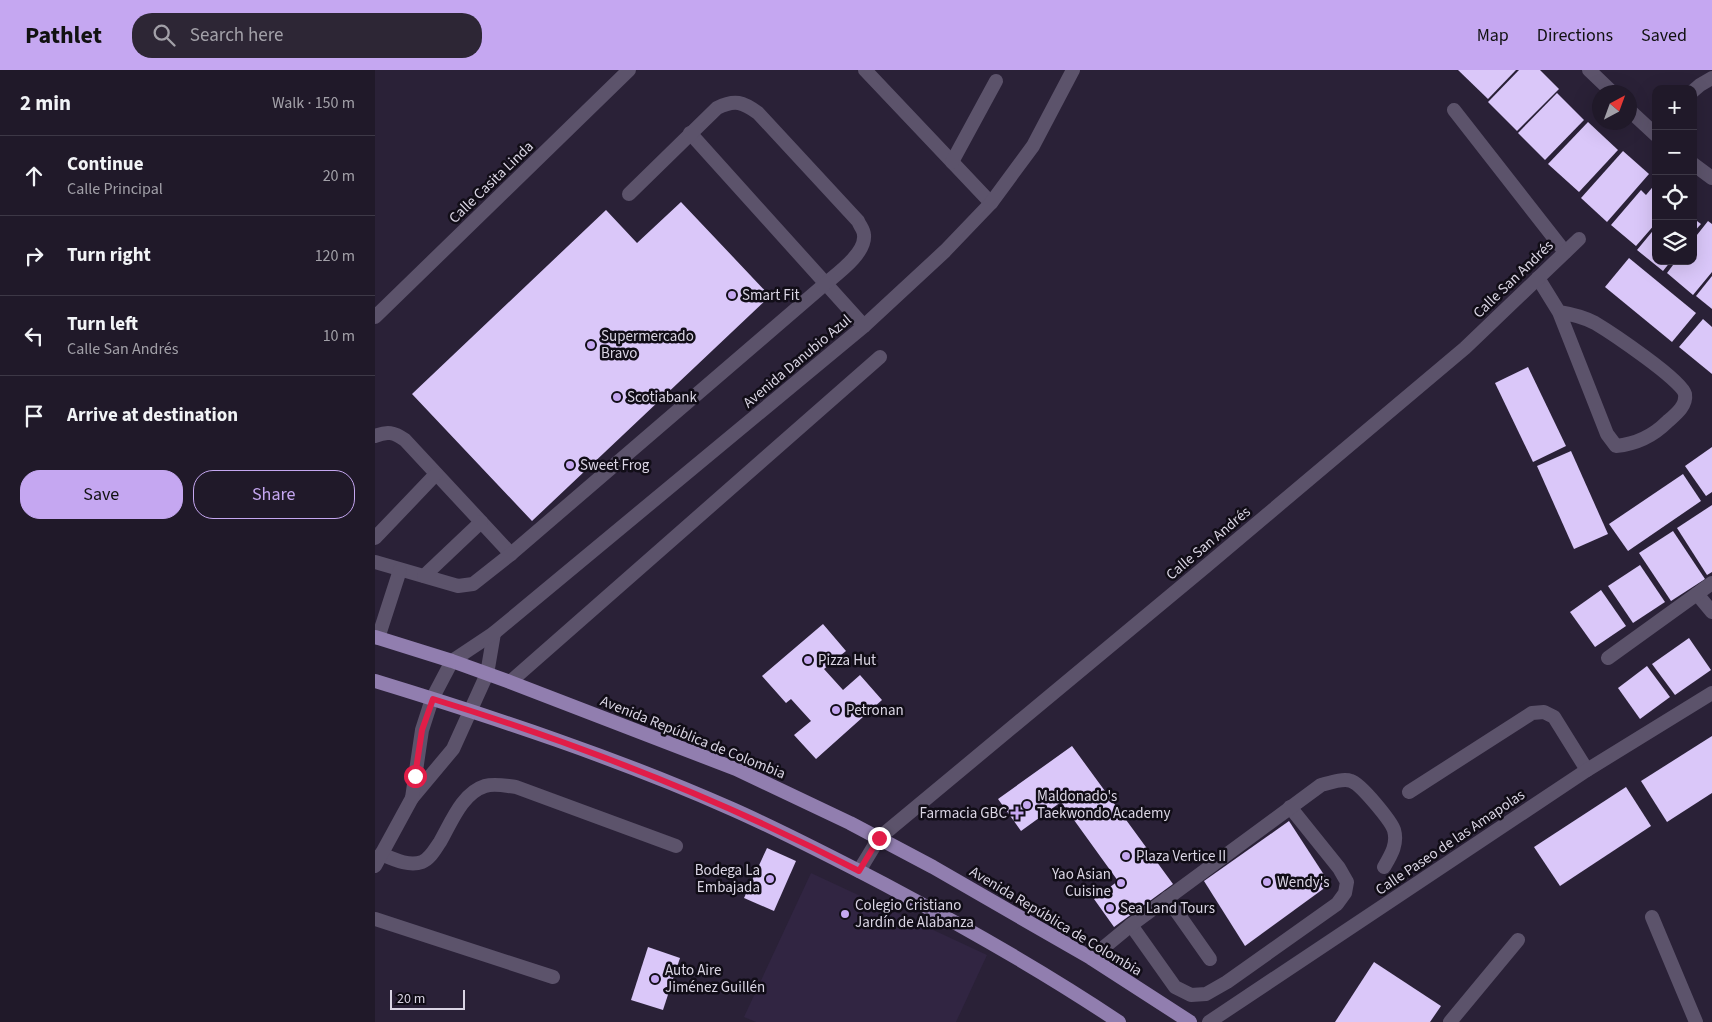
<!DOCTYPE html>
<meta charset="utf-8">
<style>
:root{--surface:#201929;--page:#2d2635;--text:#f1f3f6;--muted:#a2a0a8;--line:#3d3846;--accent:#c5a7f1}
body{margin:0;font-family:"Source Sans 3",sans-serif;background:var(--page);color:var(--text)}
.controls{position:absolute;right:15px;top:15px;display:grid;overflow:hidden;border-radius:10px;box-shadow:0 5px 20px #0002}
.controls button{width:45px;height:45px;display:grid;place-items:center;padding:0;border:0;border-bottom:1px solid var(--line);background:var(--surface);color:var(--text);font:25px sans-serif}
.compass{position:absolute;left:1217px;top:15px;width:45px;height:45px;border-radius:50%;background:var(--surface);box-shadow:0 5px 20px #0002;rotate:41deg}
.scale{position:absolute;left:15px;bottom:12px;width:75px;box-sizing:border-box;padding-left:5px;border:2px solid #dad5e4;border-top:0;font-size:14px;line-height:18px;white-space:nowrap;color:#dad5e4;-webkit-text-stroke:4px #110d17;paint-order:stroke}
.stop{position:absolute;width:15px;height:15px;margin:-11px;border:4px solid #e11d48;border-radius:50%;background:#fff}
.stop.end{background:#e11d48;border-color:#fff;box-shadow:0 1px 5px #0008}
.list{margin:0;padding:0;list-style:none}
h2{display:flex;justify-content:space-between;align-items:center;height:65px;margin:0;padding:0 20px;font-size:21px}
h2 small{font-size:16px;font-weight:400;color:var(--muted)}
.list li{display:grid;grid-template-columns:32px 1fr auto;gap:15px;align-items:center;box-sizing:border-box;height:80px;padding:0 20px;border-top:1px solid var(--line)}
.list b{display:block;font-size:19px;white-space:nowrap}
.list p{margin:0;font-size:16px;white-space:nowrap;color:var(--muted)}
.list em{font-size:16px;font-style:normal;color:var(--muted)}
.actions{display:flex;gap:10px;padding:15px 20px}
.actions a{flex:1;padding:11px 0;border:1px solid var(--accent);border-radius:20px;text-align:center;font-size:18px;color:var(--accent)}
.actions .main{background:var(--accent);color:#111}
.icon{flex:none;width:28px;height:28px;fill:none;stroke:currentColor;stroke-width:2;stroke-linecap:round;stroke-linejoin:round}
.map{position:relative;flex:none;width:1337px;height:952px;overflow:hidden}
header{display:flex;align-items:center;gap:30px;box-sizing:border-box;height:70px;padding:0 25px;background:var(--accent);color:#111}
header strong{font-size:24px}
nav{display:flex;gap:28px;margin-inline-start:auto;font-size:18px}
.search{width:350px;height:45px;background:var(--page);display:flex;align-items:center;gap:12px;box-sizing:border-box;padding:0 18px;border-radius:20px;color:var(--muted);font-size:19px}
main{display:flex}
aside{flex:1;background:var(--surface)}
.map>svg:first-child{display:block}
.built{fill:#312542}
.building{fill:#dac7f9}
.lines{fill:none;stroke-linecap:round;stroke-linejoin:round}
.service{stroke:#5c536b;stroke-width:14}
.minor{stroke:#5c536b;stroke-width:14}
.primary{stroke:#917eaf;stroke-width:14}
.route{stroke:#e11d48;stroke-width:6}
.poi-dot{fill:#c5a7f1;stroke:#110d17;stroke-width:2}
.labels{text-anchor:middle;stroke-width:5;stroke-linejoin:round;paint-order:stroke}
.street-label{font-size:15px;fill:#dad5e4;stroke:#110d17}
.poi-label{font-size:15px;fill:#dad5e4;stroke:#110d17;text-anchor:start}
</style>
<header>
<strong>Pathlet</strong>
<div class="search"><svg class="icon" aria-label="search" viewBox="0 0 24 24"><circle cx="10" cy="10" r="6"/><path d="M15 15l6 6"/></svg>Search here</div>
<nav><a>Map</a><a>Directions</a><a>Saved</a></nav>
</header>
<main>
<aside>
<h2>2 min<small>Walk · 150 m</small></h2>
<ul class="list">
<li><svg class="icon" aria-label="ahead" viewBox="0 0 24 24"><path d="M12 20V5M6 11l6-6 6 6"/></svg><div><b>Continue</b><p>Calle Principal</p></div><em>20 m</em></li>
<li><svg class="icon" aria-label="right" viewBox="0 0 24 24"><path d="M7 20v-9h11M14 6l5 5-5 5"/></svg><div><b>Turn right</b></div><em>120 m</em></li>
<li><svg class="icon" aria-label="left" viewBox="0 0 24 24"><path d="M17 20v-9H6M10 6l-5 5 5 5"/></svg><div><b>Turn left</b><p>Calle San Andrés</p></div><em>10 m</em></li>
<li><svg class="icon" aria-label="arrive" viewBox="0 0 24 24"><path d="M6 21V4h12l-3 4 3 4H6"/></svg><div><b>Arrive at destination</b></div></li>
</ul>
<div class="actions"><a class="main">Save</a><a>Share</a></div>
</aside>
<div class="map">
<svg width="1337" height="952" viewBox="0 0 1337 952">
<rect width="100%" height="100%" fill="#2a2137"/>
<polygon class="built" points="436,803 612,885 581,952 381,952 369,947"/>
<g class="building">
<polygon points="1083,0 1141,0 1113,29"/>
<polygon points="1144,0 1165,0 1184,19 1142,61 1113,32"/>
<polygon points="1182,23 1209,50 1170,90 1143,63"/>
<polygon points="1213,52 1243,80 1204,122 1173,94"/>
<polygon points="1248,81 1274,104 1232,152 1206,128"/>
<polygon points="1281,113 1281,153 1261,176 1236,155 1266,120 1271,125"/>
<polygon points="306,132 395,226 157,451 37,324 231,140 262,173"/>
<polygon points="1318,148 1326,154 1318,163"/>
<polygon points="1333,151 1337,154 1337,202 1318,225 1292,203 1301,191 1318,191 1318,170"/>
<polygon points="1281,157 1281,191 1296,191 1288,201 1262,180"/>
<polygon points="1254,188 1321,243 1297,272 1230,217"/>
<polygon points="1337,206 1337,239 1321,226"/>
<polygon points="1328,249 1337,257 1337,304 1304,277"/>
<polygon points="1153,297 1191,376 1158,392 1120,313"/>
<polygon points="1337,377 1337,422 1331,426 1310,396"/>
<polygon points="1196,381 1233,464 1199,479 1162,396"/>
<polygon points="1308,404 1326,431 1253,481 1234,454"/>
<polygon points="1337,435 1337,502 1332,505 1302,458"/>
<polygon points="1298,461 1330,509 1296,531 1264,483"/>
<polygon points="1265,495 1290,532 1258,553 1233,516"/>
<polygon points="1226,520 1251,556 1220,577 1195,542"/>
<polygon points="448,554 471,581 449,599 468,620 485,605 507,630 441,689 419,665 436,651 416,629 411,633 387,606"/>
<polygon points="1314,568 1336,600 1300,625 1277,594"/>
<polygon points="1272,596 1295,627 1265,649 1243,618"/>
<polygon points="1337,666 1337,723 1292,752 1266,711"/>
<polygon points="697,676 798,814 739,857 719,829 743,811 686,732 646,761 623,729"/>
<polygon points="1251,717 1276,756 1185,816 1159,777"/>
<polygon points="914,751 955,814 870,876 829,811"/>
<polygon points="392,778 421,791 399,841 369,828"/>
<polygon points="273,877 305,888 288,940 256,930"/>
<polygon points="999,892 1066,936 1055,952 960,952"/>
</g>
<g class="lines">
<g class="service">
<polyline points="490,0 616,133"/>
<polyline points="1079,40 1190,182"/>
<polyline points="315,63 489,256"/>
<polyline points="577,92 621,11"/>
<path d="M1163,208L1184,242L1232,364L1241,376C1261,374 1278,366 1292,352C1300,345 1312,336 1310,324C1307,310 1235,262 1220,253C1209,247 1196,244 1184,242"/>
<path d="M0,366C12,361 19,362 30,370L136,484"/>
<polyline points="0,468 61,404"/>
<path d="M0,492L83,516L98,514L136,484L450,214C463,203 491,183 489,165C489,160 485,156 483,151L383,43C368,32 360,29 342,38L254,124"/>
<polyline points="49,506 106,452"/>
<polyline points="3,568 25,500"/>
<polyline points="135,612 505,287"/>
<path d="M6,784C18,789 34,797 47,792C55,789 60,779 65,772C76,753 87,723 110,716C120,713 131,716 141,717L301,776"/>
<polyline points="792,828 835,889"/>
<polyline points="1277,847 1321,952"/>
<polyline points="0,849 178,907"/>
<polyline points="756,855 800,917 816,925 831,924 852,912 962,834 970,823 972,812 964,798 915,737"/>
<path d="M716,888L756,855L946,715C954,713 968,708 976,711C986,714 1016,751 1019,760C1023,774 1016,785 1009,797"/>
<polyline points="1075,952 1143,870"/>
</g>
<g class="minor">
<polyline points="1214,0 1237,22"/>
<polyline points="1318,21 1325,15 1337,8"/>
<polyline points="1254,40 1281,65"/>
<polyline points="1318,94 1337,108"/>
<polyline points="0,247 254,0"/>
<polyline points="1322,524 1337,542"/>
<polyline points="1233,588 1337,513"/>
<polyline points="1034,722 1157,643 1169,642 1179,647 1212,700"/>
<polyline points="37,728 78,679 112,604 119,563"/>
<polyline points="0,796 37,728 47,660 57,629 77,591 119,563 489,256 570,181 616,133 658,76 698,0"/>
<polyline points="484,801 504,768 830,497 1090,278 1204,169"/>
<polyline points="834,952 1212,700 1337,623"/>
</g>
<g class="primary">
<polyline points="0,567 77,591 135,612 361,699 475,753 558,797 716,888 815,952"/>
<path d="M0,611C121,648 242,688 357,739C409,762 459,788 509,814C590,857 668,901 744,952"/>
</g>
</g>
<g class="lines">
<path class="route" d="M40,706L47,660L58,629C204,674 348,730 484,801L504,768"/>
</g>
<g class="poi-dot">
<circle cx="357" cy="225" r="5"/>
<circle cx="216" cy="275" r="5"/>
<circle cx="242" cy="327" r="5"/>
<circle cx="195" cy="395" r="5"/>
<circle cx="433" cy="590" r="5"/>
<circle cx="461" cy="640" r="5"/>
<circle cx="652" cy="735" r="5"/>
<path d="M639.5 735.5h5v5h5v5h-5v5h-5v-5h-5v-5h5z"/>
<circle cx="751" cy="786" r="5"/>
<circle cx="395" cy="809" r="5"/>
<circle cx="892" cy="812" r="5"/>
<circle cx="746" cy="813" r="5"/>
<circle cx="735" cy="838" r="5"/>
<circle cx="470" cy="844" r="5"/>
<circle cx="280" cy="909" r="5"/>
</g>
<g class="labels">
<g class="street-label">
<text transform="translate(116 112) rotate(-44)" y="5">Calle Casita Linda</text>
<text transform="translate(1138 209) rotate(-44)" y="5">Calle San Andrés</text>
<text transform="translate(422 291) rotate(-40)" y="5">Avenida Danubio Azul</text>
<text transform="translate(833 473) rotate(-40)" y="5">Calle San Andrés</text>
<text transform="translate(318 667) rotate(22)" y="5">Avenida República de Colombia</text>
<text transform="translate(1075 772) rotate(-34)" y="5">Calle Paseo de las Amapolas</text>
<text transform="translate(681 851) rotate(31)" y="5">Avenida República de Colombia</text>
</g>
<g class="poi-label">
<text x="367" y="230">Smart Fit</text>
<text x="226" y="271">Supermercado<tspan x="226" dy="17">Bravo</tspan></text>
<text x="252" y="332">Scotiabank</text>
<text x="205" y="400">Sweet Frog</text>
<text x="443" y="595">Pizza Hut</text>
<text x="471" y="645">Petronan</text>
<text x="662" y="731">Maldonado's<tspan x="662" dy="17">Taekwondo Academy</tspan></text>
<text x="632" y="748" text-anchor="end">Farmacia GBC</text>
<text x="761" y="791">Plaza Vertice II</text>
<text x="385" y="805" text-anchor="end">Bodega La<tspan x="385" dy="17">Embajada</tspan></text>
<text x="736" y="809" text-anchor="end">Yao Asian<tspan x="736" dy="17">Cuisine</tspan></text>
<text x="902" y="817">Wendy's</text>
<text x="480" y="840">Colegio Cristiano<tspan x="480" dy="17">Jardín de Alabanza</tspan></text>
<text x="745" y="843">Sea Land Tours</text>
<text x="290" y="905">Auto Aire<tspan x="290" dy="17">Jiménez Guillén</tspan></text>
</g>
</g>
</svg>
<div class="controls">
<button>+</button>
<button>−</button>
<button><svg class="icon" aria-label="locate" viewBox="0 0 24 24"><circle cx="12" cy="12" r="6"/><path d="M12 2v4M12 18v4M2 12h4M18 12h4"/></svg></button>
<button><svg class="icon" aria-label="layers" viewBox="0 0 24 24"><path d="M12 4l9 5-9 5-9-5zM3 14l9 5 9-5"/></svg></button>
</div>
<svg class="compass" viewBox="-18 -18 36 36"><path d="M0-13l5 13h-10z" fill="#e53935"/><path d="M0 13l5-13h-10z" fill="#a2a0a8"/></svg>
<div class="scale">20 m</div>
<div class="stop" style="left:40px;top:706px"></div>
<div class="stop end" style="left:504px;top:768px"></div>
</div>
</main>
